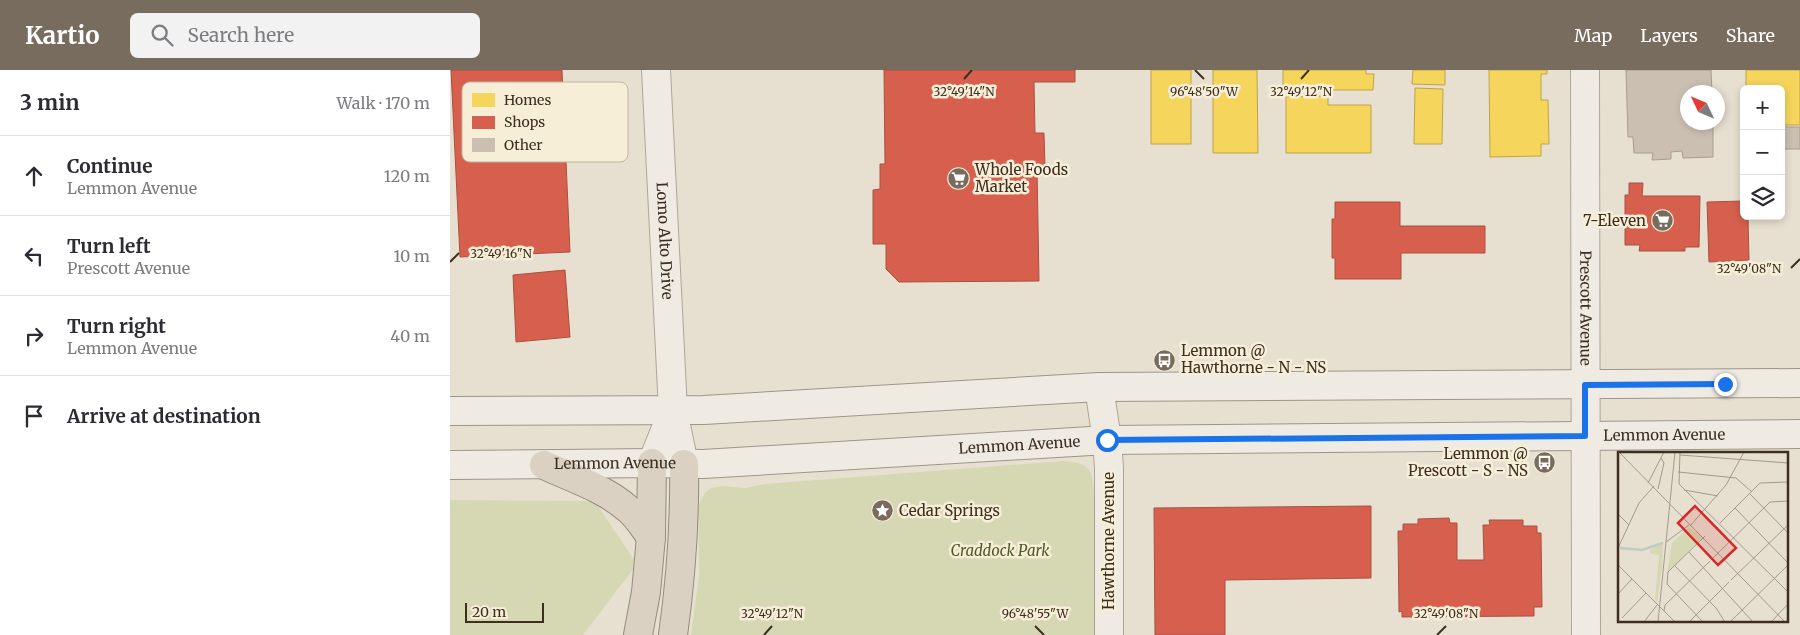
<!DOCTYPE html>
<meta charset="utf-8">
<style>
:root{--surface:#fff;--page:#f2f2f3;--text:#2b2b33;--muted:#7c7c81;--line:#e1e1e2;--accent:#786c5e}
body{margin:0;font-family:Merriweather,serif;background:var(--page);color:var(--text)}
.controls{position:absolute;right:15px;top:15px;display:grid;overflow:hidden;border-radius:8px;box-shadow:0 2px 8px #0003}
.controls button{width:45px;height:45px;display:grid;place-items:center;padding:0;border:0;border-bottom:1px solid var(--line);background:var(--surface);color:var(--text);font:25px sans-serif}
.compass{position:absolute;left:1230px;top:15px;width:45px;height:45px;border-radius:50%;background:var(--surface);box-shadow:0 2px 8px #0003;rotate:314deg}
.scale{position:absolute;left:15px;bottom:12px;width:79px;box-sizing:border-box;padding-left:5px;border:2px solid #3d2e20;border-top:0;font-size:14px;line-height:18px;white-space:nowrap;color:#3d2e20;-webkit-text-stroke:4px #f7eed8;paint-order:stroke}
.stop{position:absolute;width:15px;height:15px;margin:-11px;border:4px solid #1a73e8;border-radius:50%;background:#fff}
.stop.end{background:#1a73e8;border-color:#fff;box-shadow:0 1px 5px #0008}
.list{margin:0;padding:0;list-style:none}
h2{display:flex;justify-content:space-between;align-items:center;height:65px;margin:0;padding:0 20px;font-size:21px}
h2 small{font-size:16px;font-weight:400;color:var(--muted)}
.list li{display:grid;grid-template-columns:32px 1fr auto;gap:15px;align-items:center;box-sizing:border-box;height:80px;padding:0 20px;border-top:1px solid var(--line)}
.list b{display:block;font-size:19px;white-space:nowrap}
.list p{margin:0;font-size:16px;white-space:nowrap;color:var(--muted)}
.list em{font-size:16px;font-style:normal;color:var(--muted)}
.icon{flex:none;width:28px;height:28px;fill:none;stroke:currentColor;stroke-width:2;stroke-linecap:round;stroke-linejoin:round}
.map{position:relative;flex:none;width:1350px;height:565px;overflow:hidden}
header{display:flex;align-items:center;gap:30px;box-sizing:border-box;height:70px;padding:0 25px;background:var(--accent);color:#fff}
header strong{font-size:24px}
nav{display:flex;gap:28px;margin-inline-start:auto;font-size:18px}
.search{width:350px;height:45px;background:var(--page);display:flex;align-items:center;gap:12px;box-sizing:border-box;padding:0 18px;border-radius:8px;color:var(--muted);font-size:19px}
main{display:flex}
aside{flex:1;background:var(--surface)}
.map>svg:first-child{display:block}
.green{fill:#d6d7b3}
.homes{fill:#f6d55c;stroke:#bea34a}
.shops{fill:#d6604d;stroke:#a85140}
.building{fill:#cbbfb2;stroke:#a89c90}
.lines{fill:none;stroke-linecap:round;stroke-linejoin:round}
.minor-casing{stroke:#ada599;stroke-width:30}
.tertiary-casing{stroke:#ada599;stroke-width:30}
.secondary-casing{stroke:#9c958a;stroke-width:30}
.motorway-casing{stroke:#928b80;stroke-width:30}
.minor{stroke:#efebe3;stroke-width:28}
.tertiary{stroke:#efebe3;stroke-width:28}
.secondary{stroke:#efebe3;stroke-width:28}
.motorway{stroke:#dad1c2;stroke-width:28}
.route{stroke:#1a73e8;stroke-width:6}
.ticks{fill:none;stroke:#3d2e20;stroke-width:2}
.labels{text-anchor:middle;stroke-width:5;stroke-linejoin:round;paint-order:stroke}
.poi-label{font-size:15px;fill:#3d2e20;stroke:#f7eed8;text-anchor:start}
.street-label{font-size:15px;fill:#3d2e20;stroke:#f7eed8}
.park-label{font-size:15px;font-style:italic;fill:#4d5a26;stroke:#f7eed8}
.inset-river{fill:none;stroke:#bcccc2;stroke-width:2.5}
.inset-road{fill:none;stroke:#a3998a;stroke-width:1}
.view{fill:#d62828;fill-opacity:0.15;stroke:#d62828;stroke-width:2.5}
.inset-edge{fill:none;stroke:#3d2e20;stroke-width:2.5}
.key{fill:#f7eed8;stroke:#bfb4a1;stroke-width:1}
.key-label{font-size:14px;fill:#3d2e20}
.ticks-label{font-size:12px;text-anchor:middle;fill:#3d2e20;stroke:#f7eed8;stroke-width:5;stroke-linejoin:round;paint-order:stroke}
</style>
<header>
<strong>Kartio</strong>
<div class="search"><svg class="icon" aria-label="search" viewBox="0 0 24 24"><circle cx="10" cy="10" r="6"/><path d="M15 15l6 6"/></svg>Search here</div>
<nav><a>Map</a><a>Layers</a><a>Share</a></nav>
</header>
<main>
<aside>
<h2>3 min<small>Walk · 170 m</small></h2>
<ul class="list">
<li><svg class="icon" aria-label="ahead" viewBox="0 0 24 24"><path d="M12 20V5M6 11l6-6 6 6"/></svg><div><b>Continue</b><p>Lemmon Avenue</p></div><em>120 m</em></li>
<li><svg class="icon" aria-label="left" viewBox="0 0 24 24"><path d="M17 20v-9H6M10 6l-5 5 5 5"/></svg><div><b>Turn left</b><p>Prescott Avenue</p></div><em>10 m</em></li>
<li><svg class="icon" aria-label="right" viewBox="0 0 24 24"><path d="M7 20v-9h11M14 6l5 5-5 5"/></svg><div><b>Turn right</b><p>Lemmon Avenue</p></div><em>40 m</em></li>
<li><svg class="icon" aria-label="arrive" viewBox="0 0 24 24"><path d="M6 21V4h12l-3 4 3 4H6"/></svg><div><b>Arrive at destination</b></div></li>
</ul>
</aside>
<div class="map">
<svg width="1350" height="565" viewBox="0 0 1350 565">
<rect width="100%" height="100%" fill="#e7e0d1"/>
<g class="green">
<path d="M613,391C639,393 643,398 644,424L646,565H241L249,506L248,439L250,432L255,423L261,418L272,416L295,418L315,414Z"/>
<polygon points="0,430 134,431 146,433 187,494 133,565 0,565"/>
</g>
<g class="homes">
<rect x="701" y="0" width="40" height="74"/>
<polygon points="763,0 807,0 808,83 763,83"/>
<polygon points="833,0 916,0 916,4 924,4 923,20 833,20"/>
<polygon points="963,0 995,0 995,15 962,14"/>
<polygon points="1039,0 1097,0 1097,4 1091,4 1091,30 1098,30 1099,74 1091,74 1091,86 1040,87"/>
<polygon points="1296,0 1350,0 1350,55 1331,55 1331,19 1296,19"/>
<polygon points="965,18 993,19 992,74 964,74"/>
<polygon points="878,26 878,35 921,35 921,83 836,83 836,27"/>
</g>
<g class="shops">
<polygon points="1,0 112,0 120,182 10,187"/>
<polygon points="434,0 625,0 625,12 584,12 585,63 594,63 595,98 587,98 589,211 449,212 436,199 436,174 423,174 423,120 430,119 430,94 435,94"/>
<polygon points="1179,113 1193,113 1192,126 1250,126 1249,177 1235,177 1235,181 1189,181 1190,175 1175,175 1175,125 1179,125"/>
<polygon points="1294,131 1294,146 1298,146 1299,190 1259,192 1257,132"/>
<polygon points="885,132 950,132 950,156 1035,156 1035,183 951,183 951,209 885,209 885,188 882,188 882,149 885,149"/>
<polygon points="115,200 120,267 66,272 63,205"/>
<polygon points="921,436 921,508 775,510 775,565 705,565 704,438"/>
<polygon points="999,448 1000,453 1007,453 1007,490 1034,490 1033,455 1040,455 1039,450 1073,450 1073,456 1087,456 1087,463 1091,463 1092,537 1084,537 1084,546 952,547 952,541 949,542 948,461 953,461 953,454 968,454 968,449"/>
</g>
<g class="building">
<polygon points="1176,0 1261,0 1262,22 1238,22 1238,52 1263,52 1263,87 1233,88 1232,81 1221,82 1221,89 1202,90 1203,83 1184,83 1183,67 1178,67"/>
<polygon points="1293,57 1294,57 1294,78 1292,78"/>
<rect x="1331" y="57" width="19" height="22"/>
</g>
<g class="lines">
<defs>
<g id="minor">
<path id="s1" d="M1135,0L1136,565"/>
<polyline points="649,317 657,370 659,398 659,565"/>
</g>
<g id="tertiary">
<path id="s2" d="M206,0L223,341L234,394"/>
<polyline points="202,393 223,341"/>
</g>
<g id="secondary">
<polyline points="0,341 254,340 649,317 1350,313"/>
<path id="s3" d="M0,395L202,393L253,394L657,370L1350,364"/>
</g>
<g id="motorway">
<path d="M94,395C122,408 154,418 178,439C187,446 194,458 201,467"/>
<polyline points="188,565 196,522 201,467 202,393"/>
<path d="M223,565C231,508 235,452 234,394"/>
</g>
</defs>
<use href="#minor" class="minor-casing"/>
<use href="#tertiary" class="tertiary-casing"/>
<use href="#secondary" class="secondary-casing"/>
<use href="#motorway" class="motorway-casing"/>
<use href="#minor" class="minor"/>
<use href="#tertiary" class="tertiary"/>
<use href="#secondary" class="secondary"/>
<use href="#motorway" class="motorway"/>
</g>
<g class="lines">
<polyline class="route" points="657,370 1135,366 1135,315 1275,314"/>
</g>
<path class="ticks" d="M745,0L754,9M514,9L522,0M851,9L859,0M0,192L9,183M1341,198L1350,189M585,556L594,565M314,565L322,556M987,565L996,556"/>
<defs>
<symbol id="supermarket-disc" viewBox="-11 -11 22 22"><circle r="9.5" fill="#786c5e" stroke="#f7eed8"/><path d="M-6-5.5h2.5l.6 2H6L4.5 2H-2.5L-4.4-4H-6ZM-1.5 3.2a1.3 1.3 0 1 0 .1 0ZM3 3.2a1.3 1.3 0 1 0 .1 0Z" fill="#fff"/></symbol>
<symbol id="bus-disc" viewBox="-11 -11 22 22"><circle r="9.5" fill="#786c5e" stroke="#f7eed8"/><path d="M-5-6H5V4H4V6H2V4H-2V6H-4V4H-5ZM-3.5-4V0h7V-4ZM-3.5 1.2v1.5H-2V1.2ZM2 1.2v1.5H3.5V1.2Z" fill="#fff"/></symbol>
<symbol id="sight-disc" viewBox="-11 -11 22 22"><circle r="9.5" fill="#786c5e" stroke="#f7eed8"/><path d="M0-6L1.8-2.2L6-1.7L2.9 1.2L3.7 5.4L0 3.3L-3.7 5.4L-2.9 1.2L-6-1.7L-1.8-2.2Z" fill="#fff"/></symbol>
</defs>
<g fill-rule="evenodd">
<use href="#supermarket-disc" x="496" y="96" width="25" height="25"/>
<use href="#supermarket-disc" x="1200" y="138" width="25" height="25"/>
<use href="#bus-disc" x="702" y="278" width="25" height="25"/>
<use href="#bus-disc" x="1082" y="380" width="25" height="25"/>
<use href="#sight-disc" x="420" y="428" width="25" height="25"/>
</g>
<g class="labels">
<g class="poi-label">
<text x="525" y="105">Whole Foods<tspan x="525" dy="17">Market</tspan></text>
<text x="1196" y="156" text-anchor="end">7-Eleven</text>
<text x="731" y="286">Lemmon @<tspan x="731" dy="17">Hawthorne - N - NS</tspan></text>
<text x="1078" y="389" text-anchor="end">Lemmon @<tspan x="1078" dy="17">Prescott - S - NS</tspan></text>
<text x="449" y="446">Cedar Springs</text>
</g>
<g class="street-label">
<text dy="5" stroke="none"><textPath href="#s2" startOffset="171">Lomo Alto Drive</textPath></text>
<text dy="5" stroke="none"><textPath href="#s1" startOffset="238">Prescott Avenue</textPath></text>
<text dy="5" stroke="none"><textPath href="#s3" startOffset="1215">Lemmon Avenue</textPath></text>
<text dy="5" stroke="none"><textPath href="#s3" startOffset="570">Lemmon Avenue</textPath></text>
<text dy="5" stroke="none"><textPath href="#s3" startOffset="165">Lemmon Avenue</textPath></text>
<text transform="translate(659 471) rotate(-90)" y="5">Hawthorne Avenue</text>
</g>
<g class="park-label">
<text x="550" y="486">Craddock Park</text>
</g>
</g>
<g transform="translate(1168 382)">
<rect width="170" height="170" fill="#e7e0d1"/>
<path d="M71,75L84,85L49,121L54,91ZM45,92L44,115L39,151L37,147L41,103L32,101V98Z" fill="#d6d7b3"/>
<path class="inset-river" d="M2,96L24,98L45,91"/>
<path class="inset-road" d="M1,0L167,170M62,0L61,32L170,140M62,3L170,11M60,20L118,26L134,40M30,31L46,0M40,37L46,11L43,6M66,38L100,44M132,42L170,81M117,56L170,111M0,62L11,73M102,71L142,31L170,30M72,74L108,33L126,0M48,90L71,73M0,96L21,51L36,34M71,100L135,170M93,108L152,50L170,49M0,113L57,170M57,114L98,156L107,170M113,128L170,73M0,142L14,127M46,159L47,153L92,109M4,166L28,141M72,169L111,130M26,170L39,153M40,170L57,0M85,170L49,132L50,120L87,84M112,170L170,113M153,170L170,152"/>
<path class="view" d="M77,54L118,96L100,113L60,71Z"/>
<rect width="170" height="170" class="inset-edge"/>
</g>
<rect x="12" y="12" width="166" height="80" rx="8" class="key"/>
<rect x="22" y="23" width="23" height="14" fill="#f6d55c"/>
<rect x="22" y="46" width="23" height="13" fill="#d6604d"/>
<rect x="22" y="68" width="23" height="14" fill="#cbbfb2"/>
<g class="key-label">
<text x="54" y="35">Homes</text>
<text x="54" y="57">Shops</text>
<text x="54" y="80">Other</text>
</g>
<g class="ticks-label">
<text x="754" y="26">96°48'50"W</text>
<text x="514" y="26">32°49'14"N</text>
<text x="851" y="26">32°49'12"N</text>
<text x="51" y="188">32°49'16"N</text>
<text x="1299" y="203">32°49'08"N</text>
<text x="322" y="548">32°49'12"N</text>
<text x="996" y="548">32°49'08"N</text>
<text x="585" y="548">96°48'55"W</text>
</g>
</svg>
<div class="controls">
<button>+</button>
<button>−</button>
<button><svg class="icon" aria-label="layers" viewBox="0 0 24 24"><path d="M12 4l9 5-9 5-9-5zM3 14l9 5 9-5"/></svg></button>
</div>
<svg class="compass" viewBox="-18 -18 36 36"><path d="M0-13l5 13h-10z" fill="#e53935"/><path d="M0 13l5-13h-10z" fill="#7c7c81"/></svg>
<div class="scale">20 m</div>
<div class="stop" style="left:657px;top:370px"></div>
<div class="stop end" style="left:1275px;top:314px"></div>
</div>
</main>
